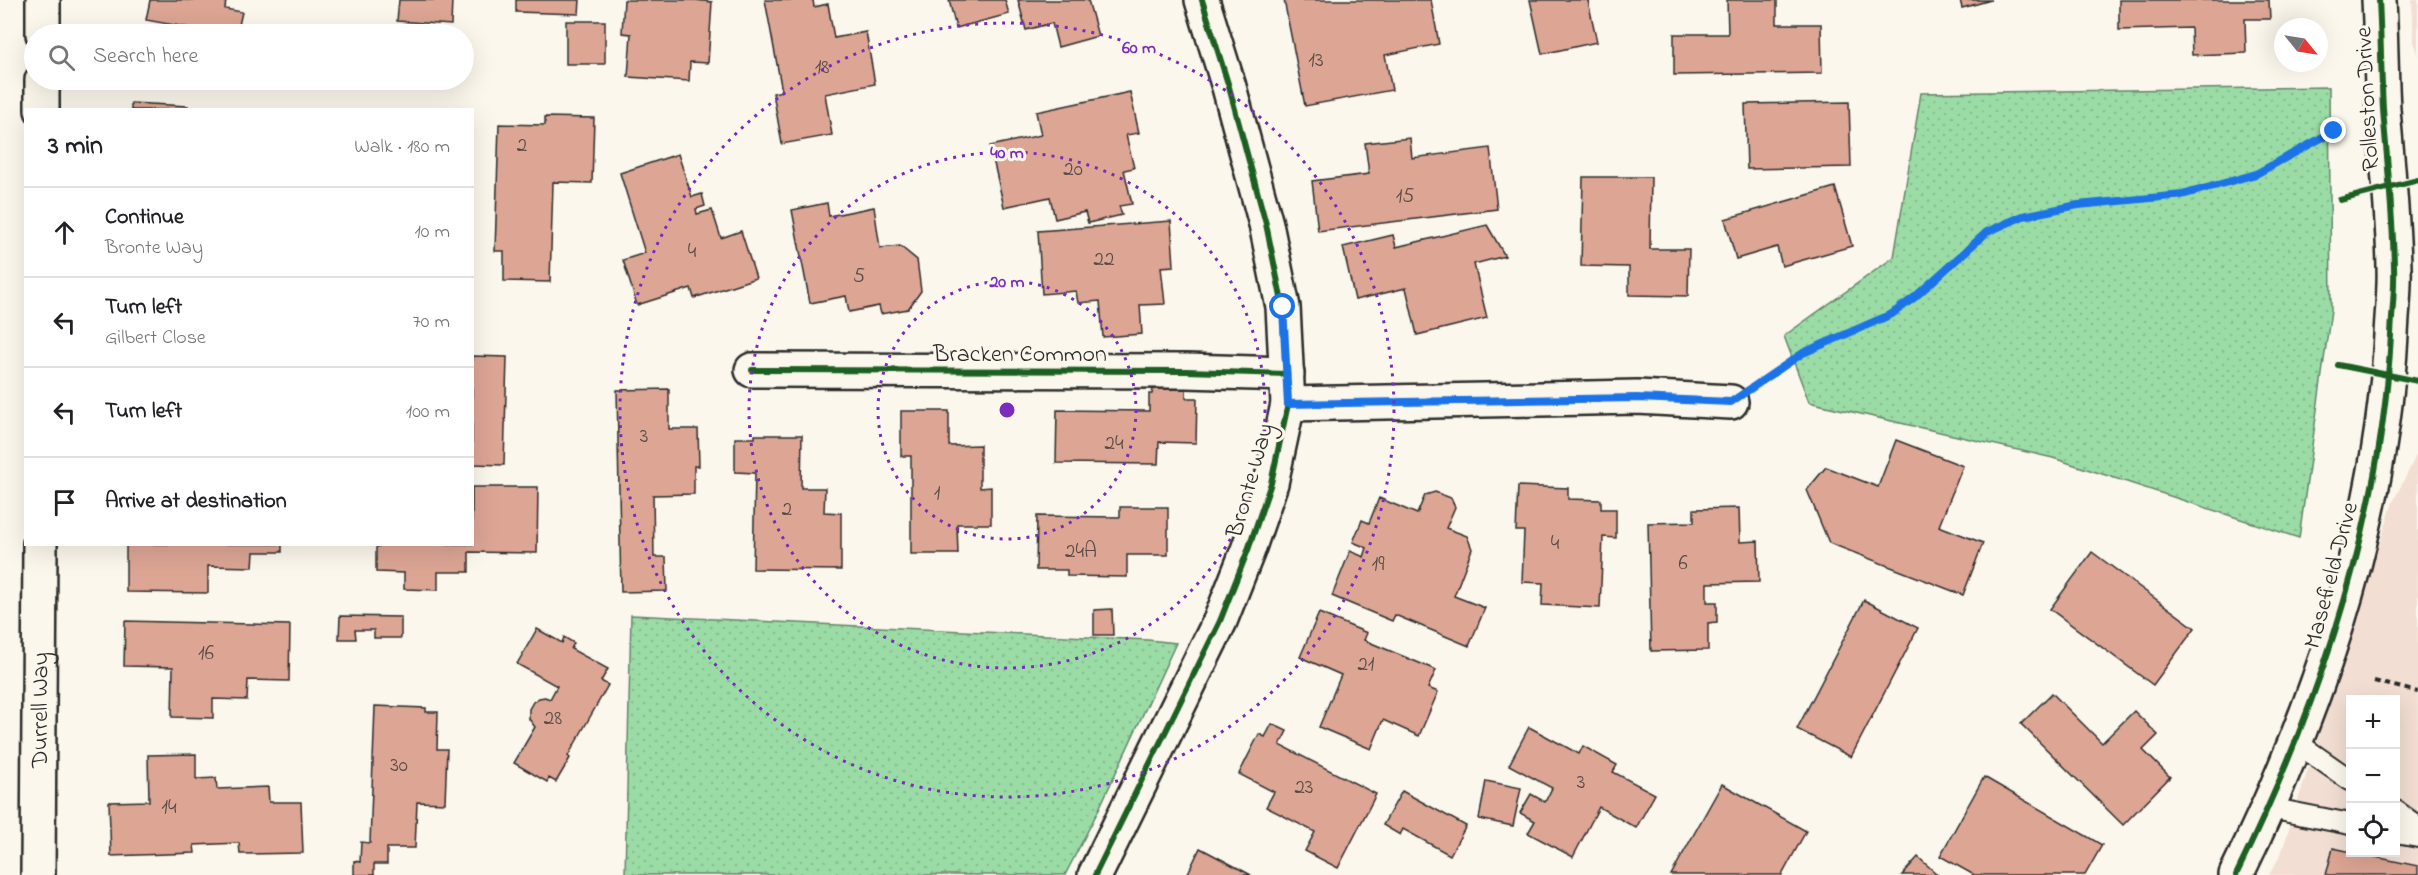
<!DOCTYPE html>
<meta charset="utf-8">
<style>
:root{--surface:#fff;--page:#f2f2f2;--text:#202124;--muted:#757577;--line:#e0e0e0}
body{margin:0;font-family:"Indie Flower",sans-serif;background:var(--page);color:var(--text)}
.controls{position:absolute;right:18px;bottom:18px;display:grid;overflow:hidden;border-radius:0px;box-shadow:0 6px 24px #0002}
.controls button{width:54px;height:54px;display:grid;place-items:center;padding:0;border:0;border-bottom:2px solid var(--line);background:var(--surface);color:var(--text);font:30px sans-serif}
.compass{position:absolute;left:2274px;top:18px;width:54px;height:54px;border-radius:50%;background:var(--surface);box-shadow:0 6px 24px #0002;rotate:120deg}
.stop{position:absolute;width:18px;height:18px;margin:-14px;border:4px solid #1a73e8;border-radius:50%;background:#fff}
.stop.end{background:#1a73e8;border-color:#fff;box-shadow:0 2px 6px #0008}
.list{margin:0;padding:0;list-style:none}
h2{display:flex;justify-content:space-between;align-items:center;height:78px;margin:0;padding:0 24px;font-size:26px}
h2 small{font-size:20px;font-weight:400;color:var(--muted)}
.list li{display:grid;grid-template-columns:39px 1fr auto;gap:18px;align-items:center;box-sizing:border-box;height:90px;padding:0 24px;border-top:2px solid var(--line)}
.list b{display:block;font-size:22px;white-space:nowrap}
.list p{margin:0;font-size:20px;white-space:nowrap;color:var(--muted)}
.list em{font-size:20px;font-style:normal;color:var(--muted)}
.icon{flex:none;width:33px;height:33px;fill:none;stroke:currentColor;stroke-width:2;stroke-linecap:round;stroke-linejoin:round}
.map{position:relative;flex:none;width:2418px;height:875px;overflow:hidden}
.search{position:absolute;background:var(--surface);box-shadow:0 6px 24px #0002;left:24px;top:24px;width:450px;height:66px;display:flex;align-items:center;gap:15px;box-sizing:border-box;padding:0 21px;border-radius:33px;color:var(--muted);font-size:22px}
.panel{position:absolute;background:var(--surface);box-shadow:0 6px 24px #0002;left:24px;top:108px;width:450px;height:438px;border-radius:0px}
.map>svg:first-child{display:block}
.built{fill:#f2ded2;fill-rule:evenodd}
.park{fill:url(#park-dots);stroke:#638468;stroke-width:1.5}
.building{fill:#dca594;stroke:#2b2b2b;stroke-width:1.5}
.lines{fill:none;stroke-linecap:round;stroke-linejoin:round}
.lane-casing{stroke:#2b2b2b;stroke-width:24}
.street-casing{stroke:#2b2b2b;stroke-width:38}
.secondary-casing{stroke:#2b2b2b;stroke-width:38}
.path{stroke:#2b2b2b;stroke-width:4;stroke-dasharray:6 4.5;stroke-linecap:butt}
.lane{stroke:#fbf7ec;stroke-width:20}
.street{stroke:#fbf7ec;stroke-width:33}
.secondary{stroke:#fbf7ec;stroke-width:33}
.cycleway-casing{stroke:#fbf7ec;stroke-width:10}
.cycleway{stroke:#1b5e20;stroke-width:6}
.route{stroke:#1a73e8;stroke-width:8}
.ring{fill:none;stroke:#7b2cbf;stroke-width:3;stroke-dasharray:3 6}
.labels{text-anchor:middle;stroke-width:6;stroke-linejoin:round;paint-order:stroke}
.number-label{font-size:21px;fill:#574a45}
.street-label{font-size:24px;fill:#2b2b2b;stroke:#fbf7ec}
.centre{fill:#7b2cbf;stroke:#fbf7ec;stroke-width:3}
.ring-label{font-size:18px;text-anchor:middle;font-weight:bold;fill:#7b2cbf;stroke:#fbf7ec;stroke-width:6;stroke-linejoin:round;paint-order:stroke}
</style>
<div class="map">
<svg width="2418" height="875" viewBox="0 0 2418 875">
<defs>
<pattern id="park-dots" width="8" height="8" patternUnits="userSpaceOnUse" patternTransform="scale(1.5)"><rect width="8" height="8" fill="#9bdca6"/><path d="M2 2h.1M6 6h.1" fill="none" stroke="#86bd8f" stroke-width="1.8" stroke-linecap="round"/></pattern>
</defs>
<rect width="100%" height="100%" fill="#fbf7ec"/>
<filter id="ink" filterUnits="userSpaceOnUse"><feTurbulence type="fractalNoise" baseFrequency=".0167" numOctaves="2"/><feDisplacementMap in="SourceGraphic" scale="12" xChannelSelector="R" yChannelSelector="G"/><feConvolveMatrix kernelMatrix="1 2 1 2 8 2 1 2 1" color-interpolation-filters="sRGB"/></filter>
<g filter="url(#ink)">
<g class="built">
<polygon points="2412,0 2418,0 2418,57 2414,44"/>
<path d="M2418,452V875H2269L2281,854L2393,502ZM2350,700H2396V852H2350Z"/>
</g>
<g class="park">
<polygon points="2329,87 2331,310 2299,538 2053,458 1809,402 1784,336 1894,257 1921,93"/>
<polygon points="631,615 1148,640 1176,643 1098,811 1065,875 625,875"/>
</g>
<g class="building">
<polygon points="150,0 226,0 225,9 242,12 237,34 224,34 146,20"/>
<polygon points="399,0 452,0 451,25 397,21"/>
<polygon points="516,0 580,0 579,14 516,12"/>
<polygon points="624,0 695,0 712,2 708,63 690,62 689,81 628,77 631,34 622,33"/>
<polygon points="765,0 813,0 814,7 828,4 834,38 866,32 875,84 825,94 832,135 782,144 773,93 782,91"/>
<polygon points="949,0 1005,0 1009,14 956,28"/>
<polygon points="1018,0 1088,0 1098,36 1058,47 1052,23 1026,30"/>
<polygon points="1284,0 1431,0 1439,44 1385,55 1392,90 1305,106"/>
<polygon points="1530,0 1590,0 1588,1 1597,42 1542,54"/>
<polygon points="1727,0 1777,0 1777,24 1821,24 1822,73 1674,75 1674,34 1728,34"/>
<polygon points="1960,0 1991,0 1962,8"/>
<polygon points="2119,0 2269,0 2270,19 2245,19 2246,53 2192,55 2191,28 2119,30"/>
<rect x="566" y="21" width="39" height="43"/>
<polygon points="1130,92 1139,133 1126,135 1134,168 1124,170 1132,204 1119,206 1122,215 1088,223 1085,212 1055,219 1050,197 1004,207 990,146 1041,135 1036,112"/>
<polygon points="1849,102 1851,167 1747,169 1745,104"/>
<polygon points="131,103 188,106 188,110 131,110"/>
<polygon points="545,117 594,118 592,183 553,182 550,282 504,281 504,251 495,251 499,124 545,125"/>
<polygon points="1410,138 1412,158 1490,148 1497,209 1318,231 1312,181 1369,174 1365,143"/>
<polygon points="678,154 692,197 702,194 705,206 696,209 697,214 712,210 721,238 741,231 756,278 694,298 691,288 637,305 623,260 645,253 620,173"/>
<polygon points="1583,177 1651,177 1650,249 1689,249 1688,296 1629,295 1629,267 1581,266"/>
<polygon points="1835,187 1852,246 1782,266 1777,247 1736,259 1725,219"/>
<polygon points="827,203 829,216 874,207 880,248 900,246 917,260 921,291 908,309 881,314 879,306 849,312 846,296 810,303 792,210"/>
<polygon points="1171,221 1174,266 1161,267 1165,304 1140,305 1142,334 1103,337 1100,301 1078,303 1076,291 1042,294 1038,231"/>
<polygon points="1487,225 1505,256 1474,264 1487,318 1417,335 1406,288 1355,300 1343,247 1393,235 1396,247"/>
<polygon points="472,356 507,357 504,465 472,464"/>
<polygon points="669,389 669,429 698,429 699,466 694,466 694,494 653,495 654,557 666,557 667,591 621,592 617,390"/>
<polygon points="1153,389 1186,389 1186,398 1197,398 1196,443 1159,442 1158,464 1056,463 1057,410 1149,411 1149,394 1152,394"/>
<polygon points="901,411 949,411 949,446 980,445 980,488 991,487 991,524 957,524 958,554 911,554 911,456 901,456"/>
<polygon points="755,435 802,435 801,488 825,488 824,512 841,513 841,570 753,569 755,473 735,472 735,438 755,438"/>
<polygon points="1896,440 1963,466 1939,526 1983,543 1963,595 1829,543 1807,490 1826,467 1878,487"/>
<polygon points="1518,486 1568,488 1568,499 1601,500 1601,509 1616,509 1616,538 1603,537 1600,608 1542,605 1543,583 1522,582 1524,531 1516,531"/>
<polygon points="472,487 538,487 537,553 469,552 469,572 438,572 438,590 404,589 404,573 376,572 376,548 382,544 472,544"/>
<polygon points="1435,492 1451,498 1455,507 1446,528 1467,536 1472,549 1454,596 1485,608 1469,646 1395,615 1392,621 1332,596 1350,551 1364,557 1367,548 1353,542 1362,520 1369,523 1379,498 1417,514 1425,495"/>
<polygon points="1120,507 1168,507 1168,555 1127,555 1127,577 1067,576 1067,570 1036,570 1037,516 1120,517"/>
<polygon points="1739,508 1740,542 1758,541 1759,582 1707,583 1707,602 1717,602 1717,622 1708,623 1708,650 1651,651 1648,523 1694,522 1694,509"/>
<polygon points="126,544 282,544 282,552 254,552 253,567 208,566 208,593 126,592"/>
<polygon points="2092,552 2195,628 2153,685 2050,609"/>
<polygon points="1864,600 1918,628 1851,757 1797,729"/>
<polygon points="1112,609 1113,635 1094,635 1094,610"/>
<polygon points="1319,613 1367,633 1364,640 1436,670 1428,688 1438,692 1419,736 1383,720 1371,749 1319,727 1341,675 1300,657"/>
<polygon points="340,616 401,617 401,638 374,638 374,630 355,630 356,639 339,639"/>
<polygon points="125,621 290,625 289,681 248,680 247,700 213,699 213,718 172,717 173,667 124,666"/>
<polygon points="537,629 562,643 564,637 574,643 571,649 608,669 601,681 608,685 568,756 570,758 556,782 549,778 547,782 514,763 535,727 529,719 529,709 533,702 539,698 545,697 550,699 557,686 517,664"/>
<polygon points="2052,693 2102,743 2134,711 2158,735 2143,750 2170,777 2123,825 2021,724"/>
<polygon points="375,706 426,708 426,712 438,712 437,749 447,749 445,803 417,802 415,848 387,848 387,864 374,864 374,875 354,875 354,861 360,862 361,842 370,843"/>
<polygon points="1272,724 1287,731 1280,745 1376,794 1338,868 1305,851 1315,832 1266,807 1274,792 1239,774 1259,734 1265,737"/>
<polygon points="1529,727 1579,754 1583,746 1617,765 1613,772 1655,794 1636,828 1599,807 1573,857 1528,833 1535,821 1520,813 1531,794 1545,802 1552,788 1509,765"/>
<polygon points="196,754 196,779 216,778 217,789 268,787 269,802 301,802 303,853 240,854 239,843 194,845 195,853 111,856 109,802 149,801 148,755"/>
<polygon points="1984,777 2102,845 2085,875 1974,875 1940,856"/>
<polygon points="1486,781 1521,788 1513,826 1479,819"/>
<polygon points="1722,784 1806,831 1782,875 1671,875"/>
<polygon points="1402,791 1466,826 1450,855 1403,829 1400,835 1383,825"/>
<polygon points="1200,848 1251,875 1187,875"/>
<polygon points="2333,848 2418,866 2418,875 2326,875"/>
<polygon points="1918,857 1938,875 1902,875"/>
</g>
<g class="lines">
<defs>
<g id="lane">
<polyline points="2297,743 2350,780"/>
<polyline points="2269,808 2350,824"/>
<polyline points="2396,811 2418,827"/>
<polyline points="2396,833 2418,837"/>
</g>
<g id="street">
<polyline points="43,34 43,0"/>
<polyline points="42,110 42,80"/>
<polyline points="752,370 1186,371 1287,374"/>
<polyline points="1288,404 1637,397 1731,402"/>
<path id="s1" d="M38,875L40,544"/>
<polyline points="1095,875 1220,621 1248,550 1271,483 1288,404 1283,307 1266,224 1229,87 1202,0"/>
</g>
<path id="secondary" d="M2236,875C2319,706 2381,524 2391,335C2392,312 2395,289 2394,267C2393,214 2387,161 2383,109C2381,73 2381,36 2379,0"/>
</defs>
<use href="#lane" class="lane-casing"/>
<use href="#street" class="street-casing"/>
<use href="#secondary" class="secondary-casing"/>
<g class="path">
<polyline points="1762,382 1803,353 1892,313 1915,297 1987,232 2023,216 2078,205 2182,195 2256,174 2334,131"/>
<polyline points="2374,681 2418,692"/>
</g>
<use href="#lane" class="lane"/>
<use href="#street" class="street"/>
<use href="#secondary" class="secondary"/>
<defs>
<g id="cycleway">
<polyline points="2340,200 2418,180"/>
<polyline points="2338,365 2418,381"/>
<polyline points="752,370 1186,371 1287,374"/>
<polyline points="1095,875 1220,621 1248,550 1271,483 1288,404 1283,307 1266,224 1229,87 1202,0"/>
<path d="M2236,875C2319,706 2381,524 2391,335C2392,312 2395,289 2394,267C2393,214 2387,161 2383,109C2381,73 2381,36 2379,0"/>
</g>
</defs>
<use href="#cycleway" class="cycleway-casing"/>
<use href="#cycleway" class="cycleway"/>
</g>
</g>
<g class="lines" filter="url(#ink)">
<polyline class="route" points="1283,307 1288,404 1637,398 1731,402 1803,353 1892,314 1915,297 1987,232 2023,216 2078,205 2182,195 2256,174 2334,131"/>
</g>
<g class="ring">
<circle cx="1007" cy="410" r="129"/>
<circle cx="1007" cy="410" r="258"/>
<circle cx="1007" cy="410" r="387"/>
</g>
<g class="labels">
<g class="number-label">
<text x="1316" y="66">13</text>
<text x="822" y="73">18</text>
<text x="522" y="151">2</text>
<text x="1073" y="175">20</text>
<text x="1405" y="202">15</text>
<text x="692" y="257">4</text>
<text x="1104" y="265">22</text>
<text x="859" y="282">5</text>
<text x="644" y="442">3</text>
<text x="1114" y="449">24</text>
<text x="937" y="499">1</text>
<text x="787" y="515">2</text>
<text x="1555" y="549">4</text>
<text x="1081" y="557">24A</text>
<text x="1683" y="569">6</text>
<text x="1378" y="570">19</text>
<text x="206" y="659">16</text>
<text x="1366" y="670">21</text>
<text x="553" y="724">28</text>
<text x="399" y="771">30</text>
<text x="1581" y="788">3</text>
<text x="1304" y="793">23</text>
<text x="169" y="813">14</text>
</g>
<g class="street-label">
<text transform="translate(2366 99) rotate(-93)" y="8">Rolleston Drive</text>
<text x="1020" y="361">Bracken Common</text>
<text transform="translate(1249 480) rotate(-74)" y="8">Bronte Way</text>
<text transform="translate(2330 575) rotate(-75)" y="8">Masefield Drive</text>
<text dy="8" stroke="none"><textPath href="#s1" startOffset="165">Durrell Way</textPath></text>
</g>
</g>
<circle cx="1007" cy="410" r="9" class="centre"/>
<g class="ring-label">
<text x="1139" y="53">60 m</text>
<text x="1007" y="158">40 m</text>
<text x="1007" y="287">20 m</text>
</g>
</svg>
<div class="controls">
<button>+</button>
<button>−</button>
<button><svg class="icon" aria-label="locate" viewBox="0 0 24 24"><circle cx="12" cy="12" r="6"/><path d="M12 2v4M12 18v4M2 12h4M18 12h4"/></svg></button>
</div>
<svg class="compass" viewBox="-18 -18 36 36"><path d="M0-13l5 13h-10z" fill="#e53935"/><path d="M0 13l5-13h-10z" fill="#757577"/></svg>
<div class="stop" style="left:1283px;top:307px"></div>
<div class="stop end" style="left:2334px;top:131px"></div>
<div class="search"><svg class="icon" aria-label="search" viewBox="0 0 24 24"><circle cx="10" cy="10" r="6"/><path d="M15 15l6 6"/></svg>Search here</div>
<section class="panel">
<h2>3 min<small>Walk · 180 m</small></h2>
<ul class="list">
<li><svg class="icon" aria-label="ahead" viewBox="0 0 24 24"><path d="M12 20V5M6 11l6-6 6 6"/></svg><div><b>Continue</b><p>Bronte Way</p></div><em>10 m</em></li>
<li><svg class="icon" aria-label="left" viewBox="0 0 24 24"><path d="M17 20v-9H6M10 6l-5 5 5 5"/></svg><div><b>Turn left</b><p>Gilbert Close</p></div><em>70 m</em></li>
<li><svg class="icon" aria-label="left" viewBox="0 0 24 24"><path d="M17 20v-9H6M10 6l-5 5 5 5"/></svg><div><b>Turn left</b></div><em>100 m</em></li>
<li><svg class="icon" aria-label="arrive" viewBox="0 0 24 24"><path d="M6 21V4h12l-3 4 3 4H6"/></svg><div><b>Arrive at destination</b></div></li>
</ul>
</section>
</div>
